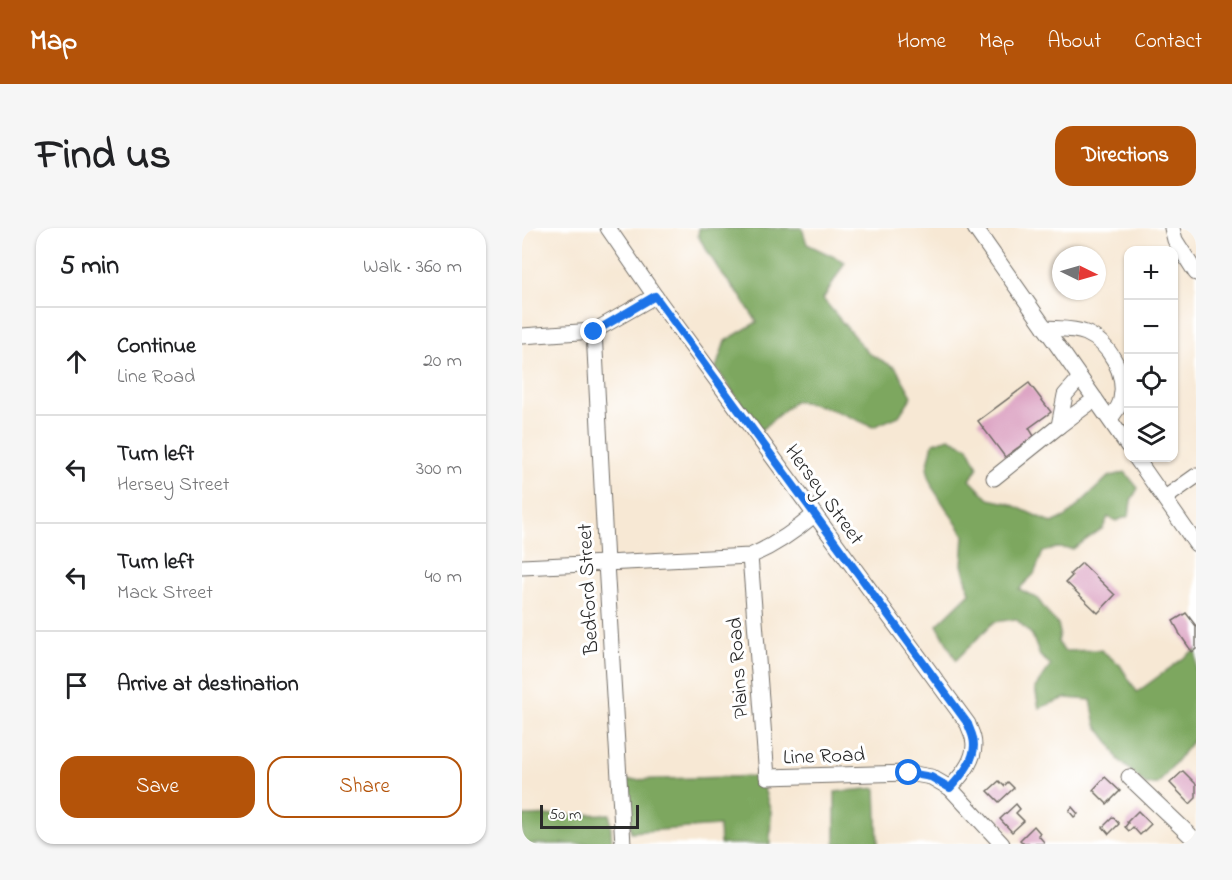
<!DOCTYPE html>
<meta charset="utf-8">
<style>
:root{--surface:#fff;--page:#f6f6f6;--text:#202124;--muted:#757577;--line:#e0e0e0;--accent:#b45309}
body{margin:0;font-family:"Indie Flower",sans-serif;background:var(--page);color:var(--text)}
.controls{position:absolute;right:18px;top:18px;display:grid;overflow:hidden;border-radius:12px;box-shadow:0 2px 4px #0004}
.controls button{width:54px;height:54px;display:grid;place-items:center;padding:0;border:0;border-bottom:2px solid var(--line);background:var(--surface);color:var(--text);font:30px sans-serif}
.compass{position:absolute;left:530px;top:18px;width:54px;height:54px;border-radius:50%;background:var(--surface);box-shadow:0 2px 4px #0004;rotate:95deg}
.scale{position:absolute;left:18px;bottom:15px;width:99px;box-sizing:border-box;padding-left:6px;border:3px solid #2b2b2b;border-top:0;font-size:16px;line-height:21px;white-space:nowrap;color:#2b2b2b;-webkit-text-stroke:4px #fff;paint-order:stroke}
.stop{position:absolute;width:18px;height:18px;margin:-14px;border:4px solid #1a73e8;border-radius:50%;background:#fff}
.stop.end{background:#1a73e8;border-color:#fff;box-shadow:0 2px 6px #0008}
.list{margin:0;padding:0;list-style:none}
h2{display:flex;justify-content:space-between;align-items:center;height:78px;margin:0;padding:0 24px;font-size:26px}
h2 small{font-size:20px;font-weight:400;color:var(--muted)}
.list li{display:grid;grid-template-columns:39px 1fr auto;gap:18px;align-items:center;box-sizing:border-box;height:108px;padding:0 24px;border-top:2px solid var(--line)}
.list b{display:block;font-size:22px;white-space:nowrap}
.list p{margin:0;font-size:20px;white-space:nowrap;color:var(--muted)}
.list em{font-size:20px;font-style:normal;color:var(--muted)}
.actions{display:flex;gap:12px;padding:18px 24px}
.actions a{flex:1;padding:14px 0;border:2px solid var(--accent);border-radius:18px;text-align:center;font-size:21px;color:var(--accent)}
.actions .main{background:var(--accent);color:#fff}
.icon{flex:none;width:33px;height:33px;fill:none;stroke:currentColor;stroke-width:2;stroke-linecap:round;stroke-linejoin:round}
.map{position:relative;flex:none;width:674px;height:616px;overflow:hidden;border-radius:18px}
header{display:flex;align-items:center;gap:36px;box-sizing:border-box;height:84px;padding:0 30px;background:var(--accent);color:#fff}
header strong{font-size:28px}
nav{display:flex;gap:33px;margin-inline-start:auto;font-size:21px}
.intro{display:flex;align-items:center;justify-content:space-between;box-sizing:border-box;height:144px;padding:0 36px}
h1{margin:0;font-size:42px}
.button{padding:15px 27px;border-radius:18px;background:var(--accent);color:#fff;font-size:21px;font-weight:700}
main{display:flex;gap:36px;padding:0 36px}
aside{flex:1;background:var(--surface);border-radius:18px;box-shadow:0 2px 4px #0004}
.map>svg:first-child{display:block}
.forest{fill:#7da75f;stroke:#546945;stroke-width:1.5}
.building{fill:#dda5c4}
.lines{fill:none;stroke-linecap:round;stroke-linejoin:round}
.minor-casing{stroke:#726d66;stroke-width:17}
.minor{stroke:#fff;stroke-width:15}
.route{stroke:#1a73e8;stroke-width:8}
.labels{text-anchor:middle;stroke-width:6;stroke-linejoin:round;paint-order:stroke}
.street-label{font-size:21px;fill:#2b2b2b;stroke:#fff}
</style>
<header>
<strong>Map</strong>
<nav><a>Home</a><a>Map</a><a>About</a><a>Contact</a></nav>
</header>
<div class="intro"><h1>Find us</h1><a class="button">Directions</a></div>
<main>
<aside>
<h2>5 min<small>Walk · 360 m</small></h2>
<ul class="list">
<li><svg class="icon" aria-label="ahead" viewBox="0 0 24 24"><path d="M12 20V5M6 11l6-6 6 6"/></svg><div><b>Continue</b><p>Line Road</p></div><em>20 m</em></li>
<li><svg class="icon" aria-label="left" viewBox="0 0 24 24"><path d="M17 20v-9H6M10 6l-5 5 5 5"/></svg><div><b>Turn left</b><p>Hersey Street</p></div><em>300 m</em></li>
<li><svg class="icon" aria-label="left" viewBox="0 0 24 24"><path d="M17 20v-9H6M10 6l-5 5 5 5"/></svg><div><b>Turn left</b><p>Mack Street</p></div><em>40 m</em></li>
<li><svg class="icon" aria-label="arrive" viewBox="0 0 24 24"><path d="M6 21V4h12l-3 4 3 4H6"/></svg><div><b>Arrive at destination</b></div></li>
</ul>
<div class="actions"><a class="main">Save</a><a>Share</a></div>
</aside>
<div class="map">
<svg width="674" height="616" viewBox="0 0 674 616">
<rect width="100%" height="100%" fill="#fff"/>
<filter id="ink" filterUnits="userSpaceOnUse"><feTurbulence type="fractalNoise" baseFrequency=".0167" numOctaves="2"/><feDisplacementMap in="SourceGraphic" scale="12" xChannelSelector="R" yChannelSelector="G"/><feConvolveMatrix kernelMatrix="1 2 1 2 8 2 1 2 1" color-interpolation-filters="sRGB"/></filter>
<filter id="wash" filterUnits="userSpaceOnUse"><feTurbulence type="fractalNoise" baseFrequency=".008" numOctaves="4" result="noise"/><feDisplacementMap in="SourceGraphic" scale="24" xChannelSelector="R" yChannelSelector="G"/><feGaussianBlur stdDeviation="1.35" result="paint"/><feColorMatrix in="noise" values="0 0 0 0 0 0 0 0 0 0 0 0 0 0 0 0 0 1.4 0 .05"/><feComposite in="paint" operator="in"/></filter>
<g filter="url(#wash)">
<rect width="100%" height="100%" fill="#f7e8d4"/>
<g class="forest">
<path d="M177,0H280L285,16L323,34L301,71L346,125L374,140L390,168L377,188L351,199C324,187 303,177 273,173L238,203L194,140L203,113L235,94L219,69L199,45L176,8Z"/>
<polygon points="427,210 446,219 456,239 448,252 467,271 486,275 530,295 545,288 586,249 603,244 616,260 609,273 607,288 594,293 586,289 581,300 551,321 534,320 521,324 512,346 497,361 515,370 528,388 536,396 538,405 536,414 542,423 579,422 598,437 615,464 674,421 674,509 636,556 624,557 596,531 589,517 574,497 569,472 544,470 517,480 513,460 529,437 518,428 510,407 494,391 472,394 434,432 415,397 448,365 440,337 442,307 410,259 405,240 411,215"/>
<polygon points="238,548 249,583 248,616 198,616 197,598 109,604 105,552"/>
<polygon points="354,560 356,616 313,616 313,564"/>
<polygon points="88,586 90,616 0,616 0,588"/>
</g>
<g id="blocks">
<g class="building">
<polygon points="507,155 529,184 507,200 512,208 483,229 456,193"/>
<polygon points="560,335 593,367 576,385 544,354 550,348 548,346"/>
<polygon points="664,385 674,398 674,421 670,424 657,405 657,404 651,393"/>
<polygon points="661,543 674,556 674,570 668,576 648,555"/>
<polygon points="583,549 598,563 585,576 571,562"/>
<polygon points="477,553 482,558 486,554 492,560 477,574 466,563"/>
<polygon points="494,576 498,581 494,585 502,593 490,604 478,591"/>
<polygon points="550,579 556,586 552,589 547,583"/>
<polygon points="616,583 629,596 618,607 611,599 607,603 603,599 606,595 605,594"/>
<polygon points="591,589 597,596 587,606 581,599"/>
<polygon points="512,598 518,605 516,607 522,614 521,616 502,616 498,612"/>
</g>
</g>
</g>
<g filter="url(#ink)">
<use href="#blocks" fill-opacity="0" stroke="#726d66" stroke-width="1.5"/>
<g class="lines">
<defs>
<g id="minor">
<path d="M86,0L133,68L446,496C447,500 450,505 451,510C456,529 440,547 428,560"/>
<polyline points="453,0 606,218"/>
<polyline points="650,0 653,12 674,45"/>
<path d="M523,100C536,101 552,100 564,105C587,115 605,146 599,171C598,179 592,185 588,191"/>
<polyline points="72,103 84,335 101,616"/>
<polyline points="0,108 72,103 133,68"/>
<polyline points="537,198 573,171"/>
<polyline points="614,230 674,316"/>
<polyline points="472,250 537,198 543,167 558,150"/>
<polyline points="643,270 674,248"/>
<polyline points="228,328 245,549 387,545 409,549 428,560 480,616"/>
<path d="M0,339L228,328C252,318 272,304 292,287"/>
<polyline points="607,549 674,613"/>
</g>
</defs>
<use href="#minor" class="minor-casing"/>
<use href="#minor" class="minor"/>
</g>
</g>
<g class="lines" filter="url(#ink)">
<path class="route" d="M72,104L133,68L446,496C447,500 450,505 451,510C456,529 440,547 428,560L409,549L387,545"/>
</g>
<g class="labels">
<g class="street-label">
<text transform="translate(303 266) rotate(54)" y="7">Hersey Street</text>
<text transform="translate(65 361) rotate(-93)" y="7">Bedford Street</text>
<text transform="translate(215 440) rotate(-94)" y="7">Plains Road</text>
<text transform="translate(302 527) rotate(-2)" y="7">Line Road</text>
</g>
</g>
</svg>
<div class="controls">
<button>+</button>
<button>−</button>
<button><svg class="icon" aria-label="locate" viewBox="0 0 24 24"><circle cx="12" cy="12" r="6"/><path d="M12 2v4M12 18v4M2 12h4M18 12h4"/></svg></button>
<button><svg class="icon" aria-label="layers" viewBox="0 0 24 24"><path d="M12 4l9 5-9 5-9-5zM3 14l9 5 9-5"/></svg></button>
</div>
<svg class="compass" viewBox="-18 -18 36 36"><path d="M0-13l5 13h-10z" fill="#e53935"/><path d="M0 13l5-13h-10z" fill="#757577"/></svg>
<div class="scale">50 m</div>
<div class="stop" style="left:387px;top:545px"></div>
<div class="stop end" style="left:72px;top:104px"></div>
</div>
</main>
